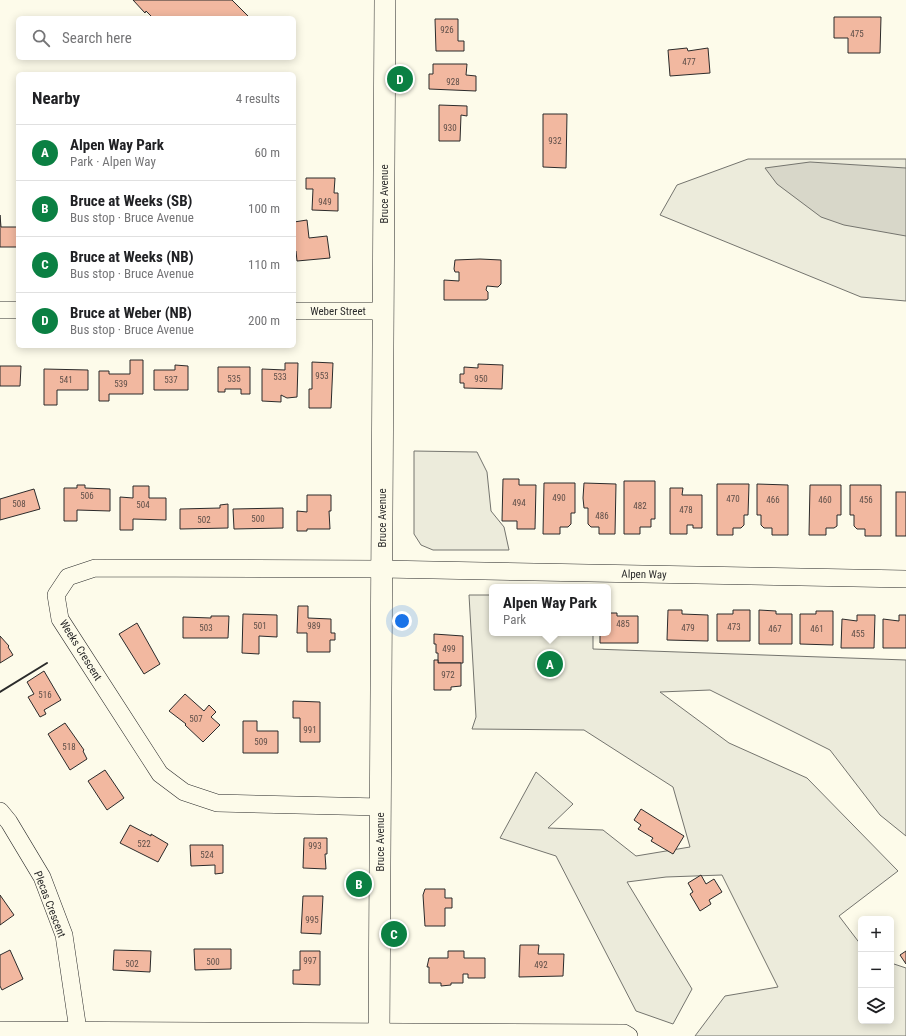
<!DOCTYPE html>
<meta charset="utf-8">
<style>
:root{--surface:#fff;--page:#f6f6f6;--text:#202124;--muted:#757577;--line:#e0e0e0;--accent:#0b8043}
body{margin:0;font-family:"Roboto Condensed",sans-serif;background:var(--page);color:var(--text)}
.controls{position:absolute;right:12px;bottom:12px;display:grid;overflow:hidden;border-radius:6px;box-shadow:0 2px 10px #0003}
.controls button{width:36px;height:36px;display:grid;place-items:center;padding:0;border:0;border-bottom:1px solid var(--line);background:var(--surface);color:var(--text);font:20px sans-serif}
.you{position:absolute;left:402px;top:621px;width:14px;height:14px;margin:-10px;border:3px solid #fff;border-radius:50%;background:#1a73e8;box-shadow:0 0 0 6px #1a73e833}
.badge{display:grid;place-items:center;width:26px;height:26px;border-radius:50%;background:var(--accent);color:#fff;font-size:13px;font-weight:700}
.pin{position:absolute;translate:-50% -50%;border:2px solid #fff;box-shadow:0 1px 4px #0006}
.popup{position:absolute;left:489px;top:584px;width:122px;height:52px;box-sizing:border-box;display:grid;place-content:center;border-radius:6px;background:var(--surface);filter:drop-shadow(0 1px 3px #0005);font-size:13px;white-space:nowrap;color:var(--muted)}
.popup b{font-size:15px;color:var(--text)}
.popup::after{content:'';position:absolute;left:50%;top:100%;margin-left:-8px;border:8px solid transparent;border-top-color:var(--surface)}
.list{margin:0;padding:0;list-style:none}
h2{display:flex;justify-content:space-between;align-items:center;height:52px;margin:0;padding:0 16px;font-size:17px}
h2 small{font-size:13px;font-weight:400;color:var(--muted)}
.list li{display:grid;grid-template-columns:26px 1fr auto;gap:12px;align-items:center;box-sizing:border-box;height:56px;padding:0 16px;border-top:1px solid var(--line)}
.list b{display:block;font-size:15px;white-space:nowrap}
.list p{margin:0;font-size:13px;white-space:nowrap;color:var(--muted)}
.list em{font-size:13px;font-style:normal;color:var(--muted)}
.icon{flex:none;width:22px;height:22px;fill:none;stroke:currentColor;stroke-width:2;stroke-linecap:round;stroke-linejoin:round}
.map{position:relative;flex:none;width:906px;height:1036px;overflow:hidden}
.search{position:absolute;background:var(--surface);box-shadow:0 2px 10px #0003;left:16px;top:16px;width:280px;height:44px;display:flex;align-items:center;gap:10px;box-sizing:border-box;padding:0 14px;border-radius:6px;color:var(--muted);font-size:15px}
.panel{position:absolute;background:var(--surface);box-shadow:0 2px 10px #0003;left:16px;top:72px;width:280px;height:276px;border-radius:6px}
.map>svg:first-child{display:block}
.green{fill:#ecebdb;stroke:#74746e}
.water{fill:#d8d7c9;stroke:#74746e}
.building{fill:#f2b8a0;stroke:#2b2b2b}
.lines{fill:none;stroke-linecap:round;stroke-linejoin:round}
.minor-casing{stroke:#2b2b2b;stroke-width:18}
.tertiary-casing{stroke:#2b2b2b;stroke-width:22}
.minor{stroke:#fdfbea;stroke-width:17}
.tertiary{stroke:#fdfbea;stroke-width:21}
.wall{stroke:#2b2b2b;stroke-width:2}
.labels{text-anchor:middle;stroke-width:3;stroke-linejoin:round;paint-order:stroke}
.number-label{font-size:9px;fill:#5d4e48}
.street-label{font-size:11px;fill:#2b2b2b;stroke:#fdfbea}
</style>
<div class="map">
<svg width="906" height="1036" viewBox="0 0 906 1036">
<rect width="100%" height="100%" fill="#fdfbea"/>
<g class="green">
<polygon points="748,159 906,159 906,301 861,297 660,215 677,185"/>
<polygon points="414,451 477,452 487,472 491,511 504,527 509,550 433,550 421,545 414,534"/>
<polygon points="469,595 492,595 492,633 593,633 593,649 906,660 906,836 880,815 830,750 710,690 660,692 729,743 807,778 898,871 839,916 861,945 861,1021 891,1021 891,963 906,968 906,1036 695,1036 725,996 778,987 722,875 666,877 627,882 692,989 673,1024 636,1011 556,856 500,838 536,772 573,804 548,828 603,830 636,856 690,847 673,787 584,730 472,729 476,717"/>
</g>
<polygon class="water" points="810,162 906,168 906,236 844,225 821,217 777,184 765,168"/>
<g class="building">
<polygon points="133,0 232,0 250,18 157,18 155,16 153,18 146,11 145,13"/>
<polygon points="834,17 881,17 880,53 848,53 848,38 834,38"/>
<polygon points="435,19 458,19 458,41 464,41 464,51 436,51"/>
<polygon points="687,48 688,51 708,48 710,73 670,76 668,50"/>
<polygon points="433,64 467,64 466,75 476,76 476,91 429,89 429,74 433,74"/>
<polygon points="439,105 467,106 467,116 461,115 460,141 439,141"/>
<polygon points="543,114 567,114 566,168 543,167"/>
<polygon points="306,178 335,178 334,193 338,193 338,211 312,210 313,189 306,189"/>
<polygon points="0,215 1,227 18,227 18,247 0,247"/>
<polygon points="307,220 309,238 327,236 330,258 297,261 296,251 294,251 294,222"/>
<polygon points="480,259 501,260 501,284 498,287 487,286 486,290 488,292 488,299 486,300 444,300 444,280 459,281 459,272 455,272 454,269 455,260"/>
<polygon points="130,360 143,360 143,394 109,394 109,401 99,401 99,371 109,371 109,374 130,374"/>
<polygon points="312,362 333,363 331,408 309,408 309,389 312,389"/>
<polygon points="285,363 298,363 297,397 287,398 281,395 281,402 262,401 262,369 285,370"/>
<polygon points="478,364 503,365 502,389 464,388 464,383 460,383 460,374 464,374 464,367 478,368"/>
<polygon points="175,365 188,366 188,390 154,390 154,370 175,370"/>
<polygon points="0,366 21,366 20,386 0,386"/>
<polygon points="218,367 250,367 250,394 241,394 241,389 225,389 225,392 218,392"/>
<polygon points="44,369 88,370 88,390 57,390 57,405 44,405"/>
<polygon points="503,479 519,479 519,485 536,485 535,529 517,529 517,521 502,521"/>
<polygon points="624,481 655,481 655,519 651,519 651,527 640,527 640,534 624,534"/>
<polygon points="544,483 575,483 575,513 571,513 571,524 568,527 560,527 560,534 543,534"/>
<polygon points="584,483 616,484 615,534 599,534 599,527 591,527 588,524 588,508 584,508 583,498"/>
<polygon points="717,484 749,484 748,515 744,515 744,525 741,528 733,528 733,535 717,535"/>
<polygon points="757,484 788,485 788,535 772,535 772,528 764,528 761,525 761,515 757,515"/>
<polygon points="77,485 85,485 85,488 110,489 110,511 77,510 77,521 64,521 64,488 77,488"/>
<polygon points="810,485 841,485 841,515 837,515 837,526 834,528 826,528 826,535 809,535"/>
<polygon points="850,485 881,485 881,536 865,536 865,529 857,529 854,526 854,515 850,515"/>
<polygon points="133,486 149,486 149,498 166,498 166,520 133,519 133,530 120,530 120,497 133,498"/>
<polygon points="670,488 683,488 682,495 702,495 702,528 693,528 693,525 687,525 687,534 670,534"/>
<polygon points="34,489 40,509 0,520 0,499"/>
<rect x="896" y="492" width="10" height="44"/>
<polygon points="307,495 331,495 331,511 329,511 330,529 307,529 307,531 297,531 297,511 307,512"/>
<polygon points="228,504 228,528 180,529 180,509 220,508 220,505"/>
<polygon points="283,508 283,528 234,529 233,509"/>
<polygon points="298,606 308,606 308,618 331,619 331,633 335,633 335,640 330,640 330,652 307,652 307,633 297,633"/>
<polygon points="668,610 682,610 682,614 708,615 708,641 667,640"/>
<polygon points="733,610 750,610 750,641 717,641 717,614 733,614"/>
<polygon points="759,610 776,611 776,614 792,614 792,644 759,644"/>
<polygon points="816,611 833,611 833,645 800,644 800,614 816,614"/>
<polygon points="608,613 617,613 617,616 638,616 638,643 600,643 600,633 608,633"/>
<polygon points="243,614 277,615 277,637 259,636 259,654 242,653"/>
<polygon points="857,615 875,615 874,648 841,648 842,619 857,621"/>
<polygon points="899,615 906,615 906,648 883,648 883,619 899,621"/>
<polygon points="211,616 229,616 228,638 183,638 183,617 211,618"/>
<polygon points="137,623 160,664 144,674 119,634"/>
<polygon points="434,634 463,636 463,663 438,663 438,653 436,653 436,644 434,644"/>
<polygon points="0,636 9,646 8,647 13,655 0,663"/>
<polygon points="434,660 438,660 438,663 461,663 461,686 451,687 451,690 434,690"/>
<polygon points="44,671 61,700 44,710 46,714 40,717 28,697 34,694 27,682"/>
<polygon points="185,694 204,711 209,705 216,712 211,717 220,725 203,742 185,725 186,724 169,711"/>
<polygon points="293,701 320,702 320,742 300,742 300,718 293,718"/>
<polygon points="243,721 257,721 257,731 278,731 278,753 243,753"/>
<polygon points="65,723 84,750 83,751 87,759 70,770 48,734"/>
<polygon points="105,770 124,798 107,810 88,781"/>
<polygon points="641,809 684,836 673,854 651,841 653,838 638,829 641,825 634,820"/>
<polygon points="130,825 151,836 151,834 168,844 158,862 120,843"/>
<polygon points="304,838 327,838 327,854 325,854 326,869 303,868"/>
<polygon points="190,845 223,845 223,873 215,874 215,865 191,866"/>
<polygon points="701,875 706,884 714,879 722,892 709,900 711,904 700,911 690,894 693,892 688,883"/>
<polygon points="425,889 445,889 445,898 452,898 452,908 445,908 445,926 425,926 423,895"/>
<polygon points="0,895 14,915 0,925"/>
<polygon points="303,896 323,896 321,934 301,933"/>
<polygon points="520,945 539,945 538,954 564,954 563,976 519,977"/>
<polygon points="194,949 231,949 231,969 195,970"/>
<polygon points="10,950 23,979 2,990 0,986 0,955"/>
<polygon points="114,950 151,951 150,972 113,970"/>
<polygon points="300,951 320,951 320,985 293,984 293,970 300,970"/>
<polygon points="448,951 464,951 464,958 485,958 485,978 468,978 468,974 463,974 463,983 451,983 451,985 441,986 441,983 429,983 429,967 427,967 429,958 448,958"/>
<polygon points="906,951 906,964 900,955"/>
</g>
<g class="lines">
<defs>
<g id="minor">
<polyline points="0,310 18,310"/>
<polyline points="294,311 383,311"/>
<polyline points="380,807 217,803 184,792 160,774 60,619 56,595 68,577 95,568 382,569 906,579"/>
<polyline points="0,811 9,822 42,877 64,935 78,1030"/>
<polyline points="0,1030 624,1033 629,1036"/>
</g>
<polyline id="tertiary" points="379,1036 385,0"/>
</defs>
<use href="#minor" class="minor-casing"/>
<use href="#tertiary" class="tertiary-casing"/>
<use href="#minor" class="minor"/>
<use href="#tertiary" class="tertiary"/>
<polyline class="wall" points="0,692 47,663"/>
</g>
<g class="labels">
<g class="number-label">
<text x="447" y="33">926</text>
<text x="857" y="37">475</text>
<text x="689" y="65">477</text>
<text x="453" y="85">928</text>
<text x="450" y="131">930</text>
<text x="555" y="144">932</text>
<text x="325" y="205">949</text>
<text x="322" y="379">953</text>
<text x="280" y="380">533</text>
<text x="234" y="382">535</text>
<text x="481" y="382">950</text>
<text x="66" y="383">541</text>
<text x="171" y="383">537</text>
<text x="121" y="387">539</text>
<text x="87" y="499">506</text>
<text x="559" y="501">490</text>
<text x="733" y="502">470</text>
<text x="773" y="503">466</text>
<text x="825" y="503">460</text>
<text x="866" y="503">456</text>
<text x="519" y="506">494</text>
<text x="19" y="507">508</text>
<text x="143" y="508">504</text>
<text x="640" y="509">482</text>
<text x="686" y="513">478</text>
<text x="602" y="519">486</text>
<text x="258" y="522">500</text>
<text x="204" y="523">502</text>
<text x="623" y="627">485</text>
<text x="260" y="629">501</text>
<text x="314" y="629">989</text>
<text x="734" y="630">473</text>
<text x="206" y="631">503</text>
<text x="688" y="631">479</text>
<text x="775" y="632">467</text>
<text x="817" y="632">461</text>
<text x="858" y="637">455</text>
<text x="449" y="652">499</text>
<text x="448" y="678">972</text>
<text x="45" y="698">516</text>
<text x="196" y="722">507</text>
<text x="310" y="733">991</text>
<text x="261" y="745">509</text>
<text x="69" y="750">518</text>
<text x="144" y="847">522</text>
<text x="315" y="849">993</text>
<text x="207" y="858">524</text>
<text x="312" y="923">995</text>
<text x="310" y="964">997</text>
<text x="213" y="965">500</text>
<text x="132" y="967">502</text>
<text x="541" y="968">492</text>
</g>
<g class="street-label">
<text transform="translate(384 194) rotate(-90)" y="4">Bruce Avenue</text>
<text x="338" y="315">Weber Street</text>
<text transform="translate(382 518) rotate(-90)" y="4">Bruce Avenue</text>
<text transform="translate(644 574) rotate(1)" y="4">Alpen Way</text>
<text transform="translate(81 650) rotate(58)" y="4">Weeks Crescent</text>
<text transform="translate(380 842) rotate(-90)" y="4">Bruce Avenue</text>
<text transform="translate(50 904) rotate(69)" y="4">Plecas Crescent</text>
</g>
</g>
</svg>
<div class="controls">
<button>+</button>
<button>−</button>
<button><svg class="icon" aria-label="layers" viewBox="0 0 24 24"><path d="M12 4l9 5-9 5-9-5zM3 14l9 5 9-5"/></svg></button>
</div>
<div class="you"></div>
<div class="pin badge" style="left:550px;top:664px">A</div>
<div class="popup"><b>Alpen Way Park</b>Park</div>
<div class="pin badge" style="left:359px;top:884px">B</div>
<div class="pin badge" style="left:394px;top:934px">C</div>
<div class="pin badge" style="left:400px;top:79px">D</div>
<div class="search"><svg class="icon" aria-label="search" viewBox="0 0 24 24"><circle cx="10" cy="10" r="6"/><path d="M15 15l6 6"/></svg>Search here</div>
<section class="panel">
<h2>Nearby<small>4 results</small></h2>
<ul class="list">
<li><span class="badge">A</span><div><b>Alpen Way Park</b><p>Park · Alpen Way</p></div><em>60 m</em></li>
<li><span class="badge">B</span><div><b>Bruce at Weeks (SB)</b><p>Bus stop · Bruce Avenue</p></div><em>100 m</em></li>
<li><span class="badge">C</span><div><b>Bruce at Weeks (NB)</b><p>Bus stop · Bruce Avenue</p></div><em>110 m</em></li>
<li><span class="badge">D</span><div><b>Bruce at Weber (NB)</b><p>Bus stop · Bruce Avenue</p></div><em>200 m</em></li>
</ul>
</section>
</div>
